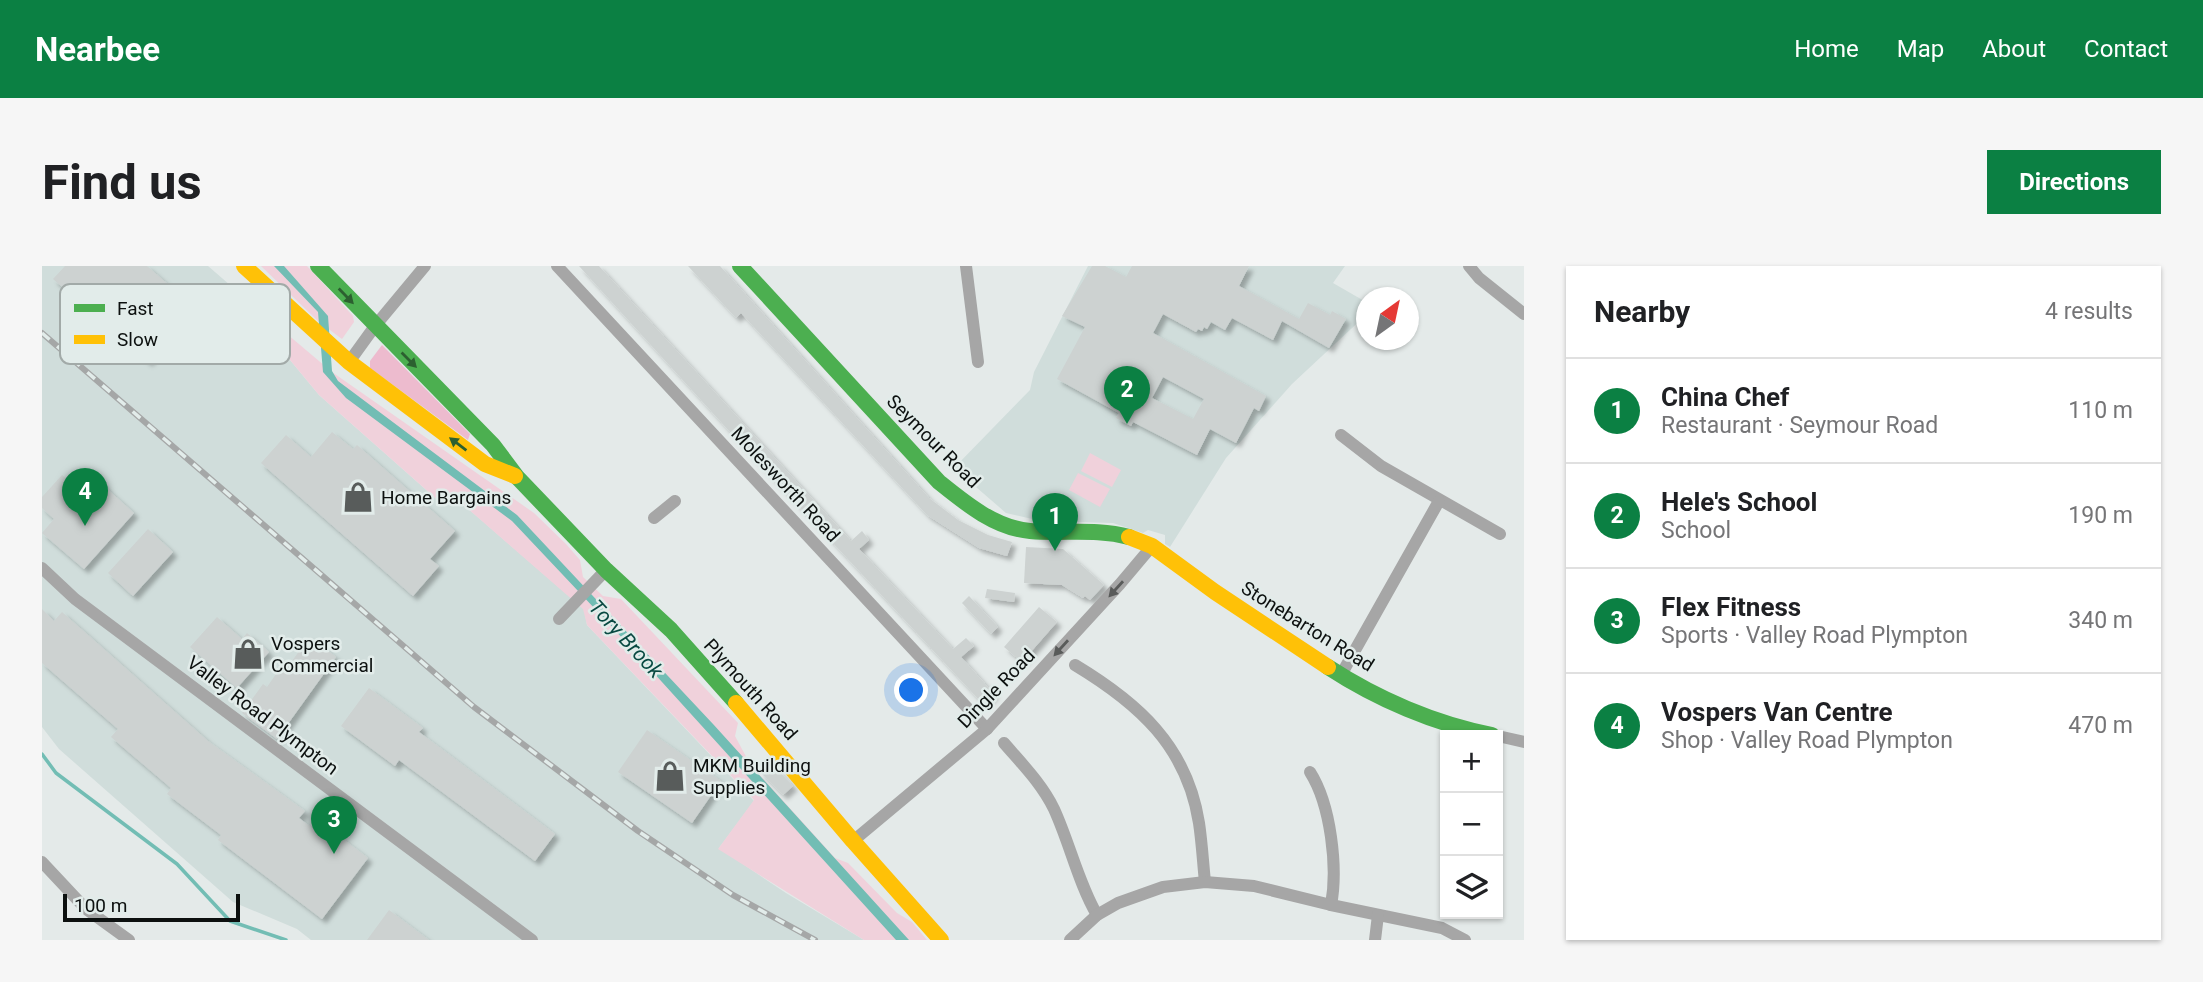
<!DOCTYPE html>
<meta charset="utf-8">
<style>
:root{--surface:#fff;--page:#f6f6f6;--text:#202124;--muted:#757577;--line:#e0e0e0;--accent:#0b8043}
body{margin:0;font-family:Roboto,sans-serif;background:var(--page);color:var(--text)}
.controls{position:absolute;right:21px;bottom:21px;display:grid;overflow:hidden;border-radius:0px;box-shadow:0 2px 5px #0004}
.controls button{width:63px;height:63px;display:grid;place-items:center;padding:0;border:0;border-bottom:2px solid var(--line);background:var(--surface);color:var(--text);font:35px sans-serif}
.compass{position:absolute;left:1314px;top:21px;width:63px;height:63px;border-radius:50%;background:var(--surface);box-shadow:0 2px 5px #0004;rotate:33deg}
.scale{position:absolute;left:21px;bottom:18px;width:177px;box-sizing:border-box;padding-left:7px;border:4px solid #0c100f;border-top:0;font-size:19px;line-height:24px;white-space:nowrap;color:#0c100f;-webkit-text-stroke:5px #e2ecea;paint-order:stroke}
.you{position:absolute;left:870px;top:425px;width:24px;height:24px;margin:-18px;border:5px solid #fff;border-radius:50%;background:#1a73e8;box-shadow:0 0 0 10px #1a73e833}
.badge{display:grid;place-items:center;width:46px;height:46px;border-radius:50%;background:var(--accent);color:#fff;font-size:23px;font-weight:700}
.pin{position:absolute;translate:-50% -58px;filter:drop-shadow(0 2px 4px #0008)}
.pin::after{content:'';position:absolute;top:37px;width:24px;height:21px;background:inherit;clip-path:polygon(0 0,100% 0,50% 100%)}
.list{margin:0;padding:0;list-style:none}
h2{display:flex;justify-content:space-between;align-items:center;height:91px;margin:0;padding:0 28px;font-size:30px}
h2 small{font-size:23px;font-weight:400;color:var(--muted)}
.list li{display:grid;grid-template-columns:46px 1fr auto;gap:21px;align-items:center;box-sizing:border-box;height:105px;padding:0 28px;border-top:2px solid var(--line)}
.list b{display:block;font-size:26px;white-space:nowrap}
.list p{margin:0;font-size:23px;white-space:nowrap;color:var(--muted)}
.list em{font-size:23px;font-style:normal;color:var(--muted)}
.icon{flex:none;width:38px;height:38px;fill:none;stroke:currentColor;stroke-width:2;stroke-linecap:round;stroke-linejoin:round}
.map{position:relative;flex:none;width:1482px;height:674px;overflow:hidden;border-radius:0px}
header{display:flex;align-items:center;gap:42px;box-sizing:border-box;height:98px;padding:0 35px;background:var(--accent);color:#fff}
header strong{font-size:33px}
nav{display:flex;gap:38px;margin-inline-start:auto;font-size:24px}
.intro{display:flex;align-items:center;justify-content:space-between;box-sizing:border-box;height:168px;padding:0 42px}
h1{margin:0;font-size:49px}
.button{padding:18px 32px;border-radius:0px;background:var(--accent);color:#fff;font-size:24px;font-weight:700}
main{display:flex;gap:42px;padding:0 42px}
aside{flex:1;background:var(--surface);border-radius:0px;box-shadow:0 2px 5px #0004}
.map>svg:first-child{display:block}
.built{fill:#d0dddb}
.green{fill:#f0d1db}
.forest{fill:#edbbce}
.water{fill:#72bdb4}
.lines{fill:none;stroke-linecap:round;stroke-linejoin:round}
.stream{stroke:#72bdb4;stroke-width:3.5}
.building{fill:#cdd2d1;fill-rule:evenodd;filter:url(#shadow)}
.street{stroke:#a6a6a6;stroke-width:12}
.fast{stroke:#4caf50;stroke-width:16}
.slow{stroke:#ffc107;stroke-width:16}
.rail-casing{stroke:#a5a7a7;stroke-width:6}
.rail{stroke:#e2ecea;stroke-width:3.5;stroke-dasharray:10;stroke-linecap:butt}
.oneway{fill:#2c6030}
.oneway2{fill:#595b5a}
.labels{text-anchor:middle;stroke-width:5;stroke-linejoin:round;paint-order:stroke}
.street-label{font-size:19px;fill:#0c100f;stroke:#e2ecea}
.poi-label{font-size:19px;fill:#0c100f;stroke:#e2ecea;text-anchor:start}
.water-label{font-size:21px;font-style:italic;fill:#094942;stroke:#e2ecea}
.key{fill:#e2ecea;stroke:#a2aaa8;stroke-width:2}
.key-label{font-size:19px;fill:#0c100f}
</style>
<header>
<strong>Nearbee</strong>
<nav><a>Home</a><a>Map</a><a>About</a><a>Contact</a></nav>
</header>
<div class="intro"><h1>Find us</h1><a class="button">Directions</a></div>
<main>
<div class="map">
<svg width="1482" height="674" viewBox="0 0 1482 674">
<defs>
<filter id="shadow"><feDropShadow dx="4.5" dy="4.5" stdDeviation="2" flood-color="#0004"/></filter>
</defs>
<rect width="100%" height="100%" fill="#e4eae9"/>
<g class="built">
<polygon points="0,0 166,0 232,57 248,94 277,129 399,237 408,227 542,343 545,359 712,535 677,582 744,627 822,674 269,674 255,663 191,636 17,483 0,461"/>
<polygon points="1046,0 1303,0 1291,17 1324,36 1324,49 1250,118 1184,192 1128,281 1123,278 1123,269 1106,264 1101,267 1071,257 999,255 964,247 912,202 988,124 992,106"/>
</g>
<g class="green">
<polygon points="219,0 265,0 311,50 312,56 300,73 276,55"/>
<polygon points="232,57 290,106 492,247 524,278 538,294 541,311 561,330 579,333 696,457 693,470 708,498 793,592 806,597 855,647 870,656 885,674 822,674 676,583 712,534 545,359 541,343 409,228 399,237 277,129 248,94"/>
<polygon points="1048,187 1079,204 1070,221 1039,205"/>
<polygon points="1036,207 1068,223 1058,241 1027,224"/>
</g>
<polygon class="forest" points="340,79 428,168 426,174 328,102 328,95"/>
<polygon class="water" points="232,0 242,0 286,50 290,105 296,115 475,249 671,458 867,674 854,674 571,362 470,255 304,132 281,106 276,46"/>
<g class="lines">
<polyline class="stream" points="0,488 14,507 135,598 188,655 244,674"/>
</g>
<g class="building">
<polygon points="23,0 105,0 153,42 106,96 11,13"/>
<polygon points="537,0 557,0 809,275 820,265 827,274 817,283 911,383 924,372 932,380 919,391 952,428 941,438 709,189"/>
<polygon points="646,0 678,0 887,232 916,254 946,269 970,276 965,290 937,282 885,249 699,47 694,52"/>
<path d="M1050,0H1063L1084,11L1090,0H1207L1197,20L1257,53L1266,37L1288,49L1290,45L1304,53L1287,82L1240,55L1231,74L1190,52L1183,64L1169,56L1165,63L1162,61L1160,65L1156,63L1154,66L1121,48L1111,67L1224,130L1217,145L1212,142L1194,177L1168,163L1155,189L1091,156L1089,160L1074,152L1077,147L1015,113L1043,61L1020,50ZM1121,111L1162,133L1151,153L1110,132Z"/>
<polygon points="290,166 311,183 315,179 413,265 388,293 397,300 371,330 219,197 244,169 269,191"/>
<polygon points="44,204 92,247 42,303 0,267 12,253 0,242 0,231 20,209 31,218"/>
<polygon points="106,263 131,286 91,330 66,307"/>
<polygon points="984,281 1021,283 1062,319 1048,334 1043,330 1041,332 1020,319 982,317"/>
<polygon points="945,323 973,327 972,336 943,332"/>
<polygon points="927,330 956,361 949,368 920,337"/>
<polygon points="997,341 1015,356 980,396 962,381"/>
<polygon points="0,343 12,355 20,346 166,475 263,545 257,552 278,568 284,560 326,592 280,653 176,574 179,569 125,528 129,522 69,471 76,463 0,397"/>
<polygon points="175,351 200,373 205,367 227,386 195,422 148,381"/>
<polygon points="267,371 294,391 235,473 200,447 221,418 225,421 243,395 248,398"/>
<polygon points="327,422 381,462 377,466 513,568 493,595 357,494 353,500 299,460"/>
<polygon points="605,464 679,515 650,557 576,506"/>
<polygon points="728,496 751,520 741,529 718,506"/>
<polygon points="347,644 387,674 325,674"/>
</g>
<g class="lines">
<g class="street">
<polyline points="515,0 945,463"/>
<polyline points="924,0 936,96"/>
<polyline points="1427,0 1437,12 1482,48"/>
<polyline points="307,96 333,60 383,0"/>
<polyline points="1299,169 1339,200 1458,268"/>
<polyline points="612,252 633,235"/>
<polyline points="0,302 33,333 490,674"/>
<polyline points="517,353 564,304"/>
<path d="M1033,399C1096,437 1145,480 1157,557C1160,577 1161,597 1163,616"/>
<polyline points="1299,409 1397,235"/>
<polyline points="1456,470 1482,476"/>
<path d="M962,477C980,498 1000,518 1012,543C1028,578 1036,616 1055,649"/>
<path d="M1268,506C1289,539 1296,602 1289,639"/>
<polyline points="811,575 945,463 1078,318 1110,280"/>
<polyline points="0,596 44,643 87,674"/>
<polyline points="1028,674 1055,649 1076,637 1121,621 1163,616 1212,620 1289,639 1400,662 1423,674"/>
<polyline points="1333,674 1336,649"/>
</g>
<g class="fast">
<polyline points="276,0 451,179 475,211 564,304 629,364 694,437"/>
<path d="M698,0L897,216C923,237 953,262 988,265C1021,268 1054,262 1087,271"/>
<path d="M1286,401C1335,433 1393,458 1450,469"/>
</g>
<g class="slow">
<polyline points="202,0 307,96 443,198 473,210"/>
<polyline points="1087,271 1110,280 1173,326 1286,401"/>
<polyline points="694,437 811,575 899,674"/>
</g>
<defs>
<polyline id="rail" points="0,67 432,441 596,565 691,629 773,674"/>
</defs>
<use href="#rail" class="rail-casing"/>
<use href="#rail" class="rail"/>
</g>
<defs><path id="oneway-solid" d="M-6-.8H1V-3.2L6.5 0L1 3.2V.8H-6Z" transform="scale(1.75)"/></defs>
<g class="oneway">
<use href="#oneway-solid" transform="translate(304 30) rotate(46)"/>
<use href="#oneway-solid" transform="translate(367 94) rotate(45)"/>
<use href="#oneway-solid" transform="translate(416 178) rotate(-143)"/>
</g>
<g class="oneway2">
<use href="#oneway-solid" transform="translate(1074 323) rotate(132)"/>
<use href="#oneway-solid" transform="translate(1019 382) rotate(132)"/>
</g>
<defs>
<symbol id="shop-bare" viewBox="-9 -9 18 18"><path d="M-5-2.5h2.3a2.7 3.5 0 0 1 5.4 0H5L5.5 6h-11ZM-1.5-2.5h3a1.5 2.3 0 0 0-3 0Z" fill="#585c5b" stroke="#e2ecea" stroke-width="2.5" paint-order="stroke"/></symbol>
</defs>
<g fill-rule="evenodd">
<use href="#shop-bare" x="294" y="209" width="44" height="44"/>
<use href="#shop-bare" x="184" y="366" width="44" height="44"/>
<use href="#shop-bare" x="606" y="488" width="44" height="44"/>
</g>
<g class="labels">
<g class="street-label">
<text transform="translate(892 175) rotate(45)" y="7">Seymour Road</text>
<text transform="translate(744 218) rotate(47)" y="7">Molesworth Road</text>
<text transform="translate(1266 360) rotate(32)" y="7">Stonebarton Road</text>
<text transform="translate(954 422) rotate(-46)" y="7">Dingle Road</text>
<text transform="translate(709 423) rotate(48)" y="7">Plymouth Road</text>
<text transform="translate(221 449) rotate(37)" y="7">Valley Road Plympton</text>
</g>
<g class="poi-label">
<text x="339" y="238">Home Bargains</text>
<text x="229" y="384">Vospers<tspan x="229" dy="22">Commercial</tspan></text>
<text x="651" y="506">MKM Building<tspan x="651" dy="22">Supplies</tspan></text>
</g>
<g class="water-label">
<text transform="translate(584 373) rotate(47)" y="7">Tory Brook</text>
</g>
</g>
<rect x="18" y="18" width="230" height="80" rx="10" class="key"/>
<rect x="32" y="38" width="31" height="8" fill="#4caf50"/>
<rect x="32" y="69" width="31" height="9" fill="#ffc107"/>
<g class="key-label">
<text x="75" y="49">Fast</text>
<text x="75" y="80">Slow</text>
</g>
</svg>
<div class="controls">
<button>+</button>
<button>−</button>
<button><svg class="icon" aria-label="layers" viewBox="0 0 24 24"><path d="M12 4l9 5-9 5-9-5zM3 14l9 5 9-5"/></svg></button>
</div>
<svg class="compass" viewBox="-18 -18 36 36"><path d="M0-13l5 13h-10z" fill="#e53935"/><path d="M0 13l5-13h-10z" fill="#757577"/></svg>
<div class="scale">100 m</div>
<div class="you"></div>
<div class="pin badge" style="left:1013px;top:285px">1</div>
<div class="pin badge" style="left:1085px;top:158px">2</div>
<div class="pin badge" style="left:292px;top:588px">3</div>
<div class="pin badge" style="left:43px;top:260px">4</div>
</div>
<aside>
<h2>Nearby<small>4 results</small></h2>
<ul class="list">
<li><span class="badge">1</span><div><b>China Chef</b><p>Restaurant · Seymour Road</p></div><em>110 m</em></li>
<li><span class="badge">2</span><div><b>Hele's School</b><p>School</p></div><em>190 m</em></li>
<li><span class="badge">3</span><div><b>Flex Fitness</b><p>Sports · Valley Road Plympton</p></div><em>340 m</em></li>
<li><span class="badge">4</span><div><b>Vospers Van Centre</b><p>Shop · Valley Road Plympton</p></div><em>470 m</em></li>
</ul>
</aside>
</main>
